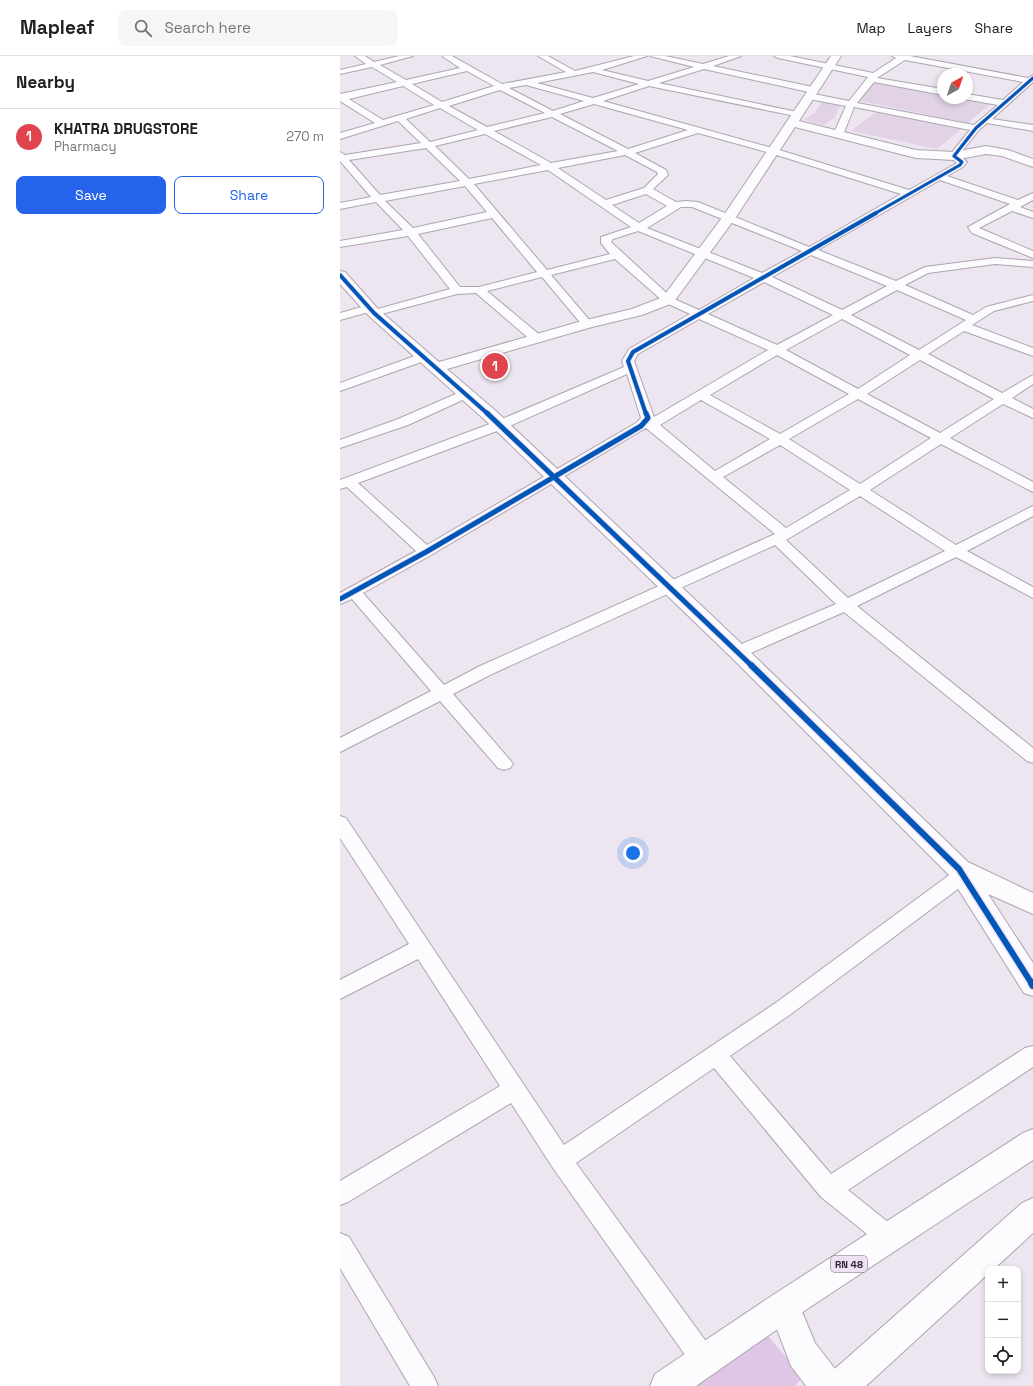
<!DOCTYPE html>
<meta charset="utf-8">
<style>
:root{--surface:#fff;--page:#f6f6f6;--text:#202124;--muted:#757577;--line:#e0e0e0;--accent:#2563eb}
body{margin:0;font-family:"Space Grotesk",sans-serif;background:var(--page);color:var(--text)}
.controls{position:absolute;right:12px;bottom:12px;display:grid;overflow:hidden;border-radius:8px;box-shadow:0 2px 6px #0003}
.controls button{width:36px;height:36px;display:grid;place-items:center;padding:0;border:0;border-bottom:1px solid var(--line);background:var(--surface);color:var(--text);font:20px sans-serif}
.compass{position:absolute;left:597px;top:12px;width:36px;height:36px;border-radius:50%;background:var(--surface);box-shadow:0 2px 6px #0003;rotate:40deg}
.you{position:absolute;left:293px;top:797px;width:14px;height:14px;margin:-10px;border:3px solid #fff;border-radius:50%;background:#1a73e8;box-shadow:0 0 0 6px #1a73e833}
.badge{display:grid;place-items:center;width:26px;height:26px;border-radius:50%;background:var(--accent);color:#fff;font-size:13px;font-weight:700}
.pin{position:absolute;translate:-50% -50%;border:2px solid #fff;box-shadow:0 1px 4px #0006}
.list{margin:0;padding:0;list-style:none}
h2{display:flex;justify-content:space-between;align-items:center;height:52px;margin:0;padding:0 16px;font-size:17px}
h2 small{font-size:13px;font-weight:400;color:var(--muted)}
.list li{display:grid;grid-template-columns:26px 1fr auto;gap:12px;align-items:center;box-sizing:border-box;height:56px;padding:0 16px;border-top:1px solid var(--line)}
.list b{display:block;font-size:15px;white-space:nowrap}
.list p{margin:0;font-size:13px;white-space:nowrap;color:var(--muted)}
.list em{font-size:13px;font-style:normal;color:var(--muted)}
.actions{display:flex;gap:8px;padding:12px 16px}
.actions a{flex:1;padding:9px 0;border:1px solid var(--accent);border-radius:8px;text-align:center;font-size:14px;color:var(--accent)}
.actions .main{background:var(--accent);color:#fff}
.icon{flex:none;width:22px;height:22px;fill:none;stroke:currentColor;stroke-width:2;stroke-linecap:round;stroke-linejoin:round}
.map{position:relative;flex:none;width:693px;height:1330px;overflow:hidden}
header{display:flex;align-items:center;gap:24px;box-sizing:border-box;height:56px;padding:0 20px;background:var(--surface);border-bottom:1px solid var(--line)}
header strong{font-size:19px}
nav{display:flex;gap:22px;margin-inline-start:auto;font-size:14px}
.search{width:280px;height:36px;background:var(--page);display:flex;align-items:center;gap:10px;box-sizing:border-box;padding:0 14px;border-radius:8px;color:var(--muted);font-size:15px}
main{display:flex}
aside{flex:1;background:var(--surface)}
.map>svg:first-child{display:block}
.green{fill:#dfc6e6}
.building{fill:#e1d2e6}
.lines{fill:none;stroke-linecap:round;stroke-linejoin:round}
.minor-casing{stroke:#aca6ae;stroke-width:2}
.tertiary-casing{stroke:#aca6ae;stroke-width:2}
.trunk-casing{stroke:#aca6ae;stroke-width:2}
.minor{fill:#fcfbfd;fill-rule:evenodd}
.tertiary{fill:#fcfbfd;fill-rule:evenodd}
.trunk{fill:#fcfbfd;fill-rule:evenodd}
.cycleway-far4-casing{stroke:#f0e0f5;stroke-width:4.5}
.cycleway-far3-casing{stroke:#f0e0f5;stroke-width:5.5}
.cycleway-far2-casing{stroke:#f0e0f5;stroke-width:7}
.cycleway-far1-casing{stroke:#f0e0f5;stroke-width:9}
.cycleway-casing{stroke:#f0e0f5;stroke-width:10}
.cycleway-far4{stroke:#0057b8;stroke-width:3}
.cycleway-far3{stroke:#0057b8;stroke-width:4}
.cycleway-far2{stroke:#0057b8;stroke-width:5}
.cycleway-far1{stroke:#0057b8;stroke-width:6}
.cycleway{stroke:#0057b8;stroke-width:8}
.labels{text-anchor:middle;stroke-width:3.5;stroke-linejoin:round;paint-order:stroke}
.shield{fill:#f0e0f5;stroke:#685f6b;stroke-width:1}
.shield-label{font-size:10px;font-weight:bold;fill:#2e2830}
</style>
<header>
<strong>Mapleaf</strong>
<div class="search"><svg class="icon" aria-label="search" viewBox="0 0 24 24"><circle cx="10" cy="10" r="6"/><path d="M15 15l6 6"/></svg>Search here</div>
<nav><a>Map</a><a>Layers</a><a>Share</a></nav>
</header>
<main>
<aside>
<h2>Nearby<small></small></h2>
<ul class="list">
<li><span class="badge" style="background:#e0444e">1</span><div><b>KHATRA DRUGSTORE</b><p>Pharmacy</p></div><em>270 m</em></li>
</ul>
<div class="actions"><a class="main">Save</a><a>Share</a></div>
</aside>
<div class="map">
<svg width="693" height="1330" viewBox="0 0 693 1330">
<rect width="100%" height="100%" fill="#ede5f0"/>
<polygon class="green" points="427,1279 463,1321 455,1330 351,1330"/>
<g class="building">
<polygon points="535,27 603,39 603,42 618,42 650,48 628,67 516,44"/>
<polygon points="482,45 501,48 495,61 484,69 464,64 475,57"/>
<polygon points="536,56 621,73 597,93 511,75"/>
</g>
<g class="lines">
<defs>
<g id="minor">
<path d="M15,0H25L34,6L59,0H73L40,9L66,24L120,12L102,0H112L162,28L226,16L198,0H208L235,15L294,0H307L262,14L308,25L354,11L310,0H325L363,8L389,0H401L373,10L473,31L477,34L473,37L364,13L319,27L457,56L461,59L460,61L309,30L263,45L436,93L569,134L617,107L609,100L630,74L514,51L503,79L501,81H495L493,79L506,50L469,43L465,40L469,37L509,45L528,21L438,2L434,0H450L533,17L556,2L552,0H570L688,22L693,19V26L652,63L693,69V75L647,67L639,74L619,99L627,106L623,111L607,120L678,144L693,137V144L680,151L693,156V162L672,155L639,172L693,195V202L632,177L628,171L670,148L600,124L478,194L556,225L585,211L655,202L693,205V211L655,208L588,217L565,229L633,259L646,251L693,239V245L654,255L632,269L693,292V300L624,275L588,298L662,337L693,319V328L672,342L693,353V362L663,348L610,382L693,426V436L601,388L530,434L616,489L693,450V460L627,495L693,531V542L616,501L517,550L693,692V707L687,705L504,556L404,600L398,601L392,600L390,596L392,592L496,548L435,489L152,618L113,638L170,704L173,708L170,712L164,714L158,712L100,645L0,696V682L91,635L12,543L0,548V537L76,495L7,431L0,433V424L155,366L284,311L282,305L289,293L350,258L324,246L275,203L211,219L251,266L253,268L251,270H243L202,221L147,235L201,280L203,283L201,286H193L136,237L117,238L34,260L30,259L29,256L0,264V257L29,249L33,250L34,254L110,233L68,180L0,191V185L63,174L36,146L0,153V147L31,141L0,105V96L5,99L81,87L58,65L0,83V77L35,67L0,45V38L57,26L32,11L0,18V14L26,8ZM565,4L683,26L663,44L627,38V42L624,43L658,49L634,69L517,47L534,26L603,39V33L537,22ZM127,15L154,30L102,46L72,28ZM253,16L299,28L253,42L197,27ZM186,29L244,45L213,55L169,32ZM63,30L94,49L43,64L9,43ZM160,34L205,57L147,71L109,50ZM254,48L348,74L288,93L220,58ZM100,52L138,74L90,86L66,63ZM212,61L278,95L211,107L154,75ZM358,77L430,97L561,138L469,191L358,146L346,145L336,146L313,133L328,119L326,114L295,97ZM145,78L201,109L129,123L95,90ZM86,92L120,125L40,139L9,104ZM285,99L317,116L318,118L304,132L266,144L218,112ZM208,114L291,171L261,181V187L270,198L207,214L134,128ZM125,130L147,156L73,172L45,145ZM306,138L327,150L299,167L272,149ZM341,151H352L462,195L422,217L307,172ZM152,162L197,216L139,231H120L78,178ZM298,175L414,222L359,254L332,242L271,186L273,183ZM471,199L547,230L502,254L432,221ZM424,226L493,259L437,289L368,258ZM557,234L626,264L579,294L511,259ZM359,263L428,294L314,361L294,305L298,298ZM502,263L570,299L518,333L446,294ZM437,299L509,338L440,378L370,339ZM580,304L654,343L600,377L527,338ZM287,318L301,362L296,367L87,489L18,427L165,372ZM518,343L591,382L520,428L449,383ZM361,344L430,383L375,415L320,369ZM306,372L435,478L140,610L104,629L23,537L91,499ZM440,389L510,434L446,472L383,421ZM520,440L605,495L508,542L446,484Z"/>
<polygon points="83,297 87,298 89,301 87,304 0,335 0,327"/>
<polygon points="125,334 131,338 129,341 68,369 0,392 0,384 58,363"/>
<polygon points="0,760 6,762 224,1089 437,946 616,814 623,812 630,814 633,819 630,824 451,958 390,1000 491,1118 685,992 693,990 693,1011 508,1134 558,1174 562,1182 558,1190 550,1194 542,1190 481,1141 374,1012 236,1107 373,1295 377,1304 373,1313 364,1317 355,1313 213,1112 171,1047 8,1146 0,1149 0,1125 160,1030 78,903 0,943 0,924 69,888 0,782"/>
<polygon points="0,1177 9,1181 94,1321 98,1330 70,1330 0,1212"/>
</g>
<g id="tertiary">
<polygon points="491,0 501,0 459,65 576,94 614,96 646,90 668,94 693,103 693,111 662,100 646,98 614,104 576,102 455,71 396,161 333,247 302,259 252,271 107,313 157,356 405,591 628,806 693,837 693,858 648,838 693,907 693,940 684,937 610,820 391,601 145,364 29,260 0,228 0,215 5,216 39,254 99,306 242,265 292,253 323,241 384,159"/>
<polygon points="444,1234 455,1239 475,1287 499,1318 504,1330 466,1330 451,1310 428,1250 433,1239"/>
</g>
<g id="trunk">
<polygon points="693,1073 693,1104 455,1261 356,1330 310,1330 315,1318 433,1239 683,1077"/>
<polygon points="693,1142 693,1177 654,1213 648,1213 648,1218 526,1330 484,1330 489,1318 682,1147"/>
</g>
</defs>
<use href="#minor" class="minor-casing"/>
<use href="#tertiary" class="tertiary-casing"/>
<use href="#trunk" class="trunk-casing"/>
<use href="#minor" class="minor"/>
<use href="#tertiary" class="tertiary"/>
<use href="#trunk" class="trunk"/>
<defs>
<polyline id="cycleway-far4" points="534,158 620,109 622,106 614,100 636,72 693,22"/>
<g id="cycleway-far3">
<polyline points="0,219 34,257 148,358"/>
<polyline points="306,358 288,305 293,296 536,157"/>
</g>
<g id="cycleway-far2">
<polyline points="147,357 412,610"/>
<polyline points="0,543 86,496 301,370 308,362 306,357"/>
</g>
<polyline id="cycleway-far1" points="411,609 619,813 692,928"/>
<polyline id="cycleway" points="692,927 693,929"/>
</defs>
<use href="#cycleway-far4" class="cycleway-far4-casing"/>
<use href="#cycleway-far3" class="cycleway-far3-casing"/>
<use href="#cycleway-far2" class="cycleway-far2-casing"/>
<use href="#cycleway-far1" class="cycleway-far1-casing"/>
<use href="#cycleway" class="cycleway-casing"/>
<use href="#cycleway-far4" class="cycleway-far4"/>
<use href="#cycleway-far3" class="cycleway-far3"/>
<use href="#cycleway-far2" class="cycleway-far2"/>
<use href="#cycleway-far1" class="cycleway-far1"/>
<use href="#cycleway" class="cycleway"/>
</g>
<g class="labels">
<rect class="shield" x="491" y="1200" width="36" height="16" rx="3"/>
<g class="shield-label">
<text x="509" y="1212">RN 48</text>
</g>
</g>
</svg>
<div class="controls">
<button>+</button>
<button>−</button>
<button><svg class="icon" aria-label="locate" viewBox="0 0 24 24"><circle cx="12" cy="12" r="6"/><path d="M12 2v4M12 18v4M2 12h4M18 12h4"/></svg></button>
</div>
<svg class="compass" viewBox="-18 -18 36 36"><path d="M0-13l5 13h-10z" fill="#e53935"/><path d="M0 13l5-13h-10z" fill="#757577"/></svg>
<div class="you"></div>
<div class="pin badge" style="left:155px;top:310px;background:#e0444e">1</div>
</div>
</main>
